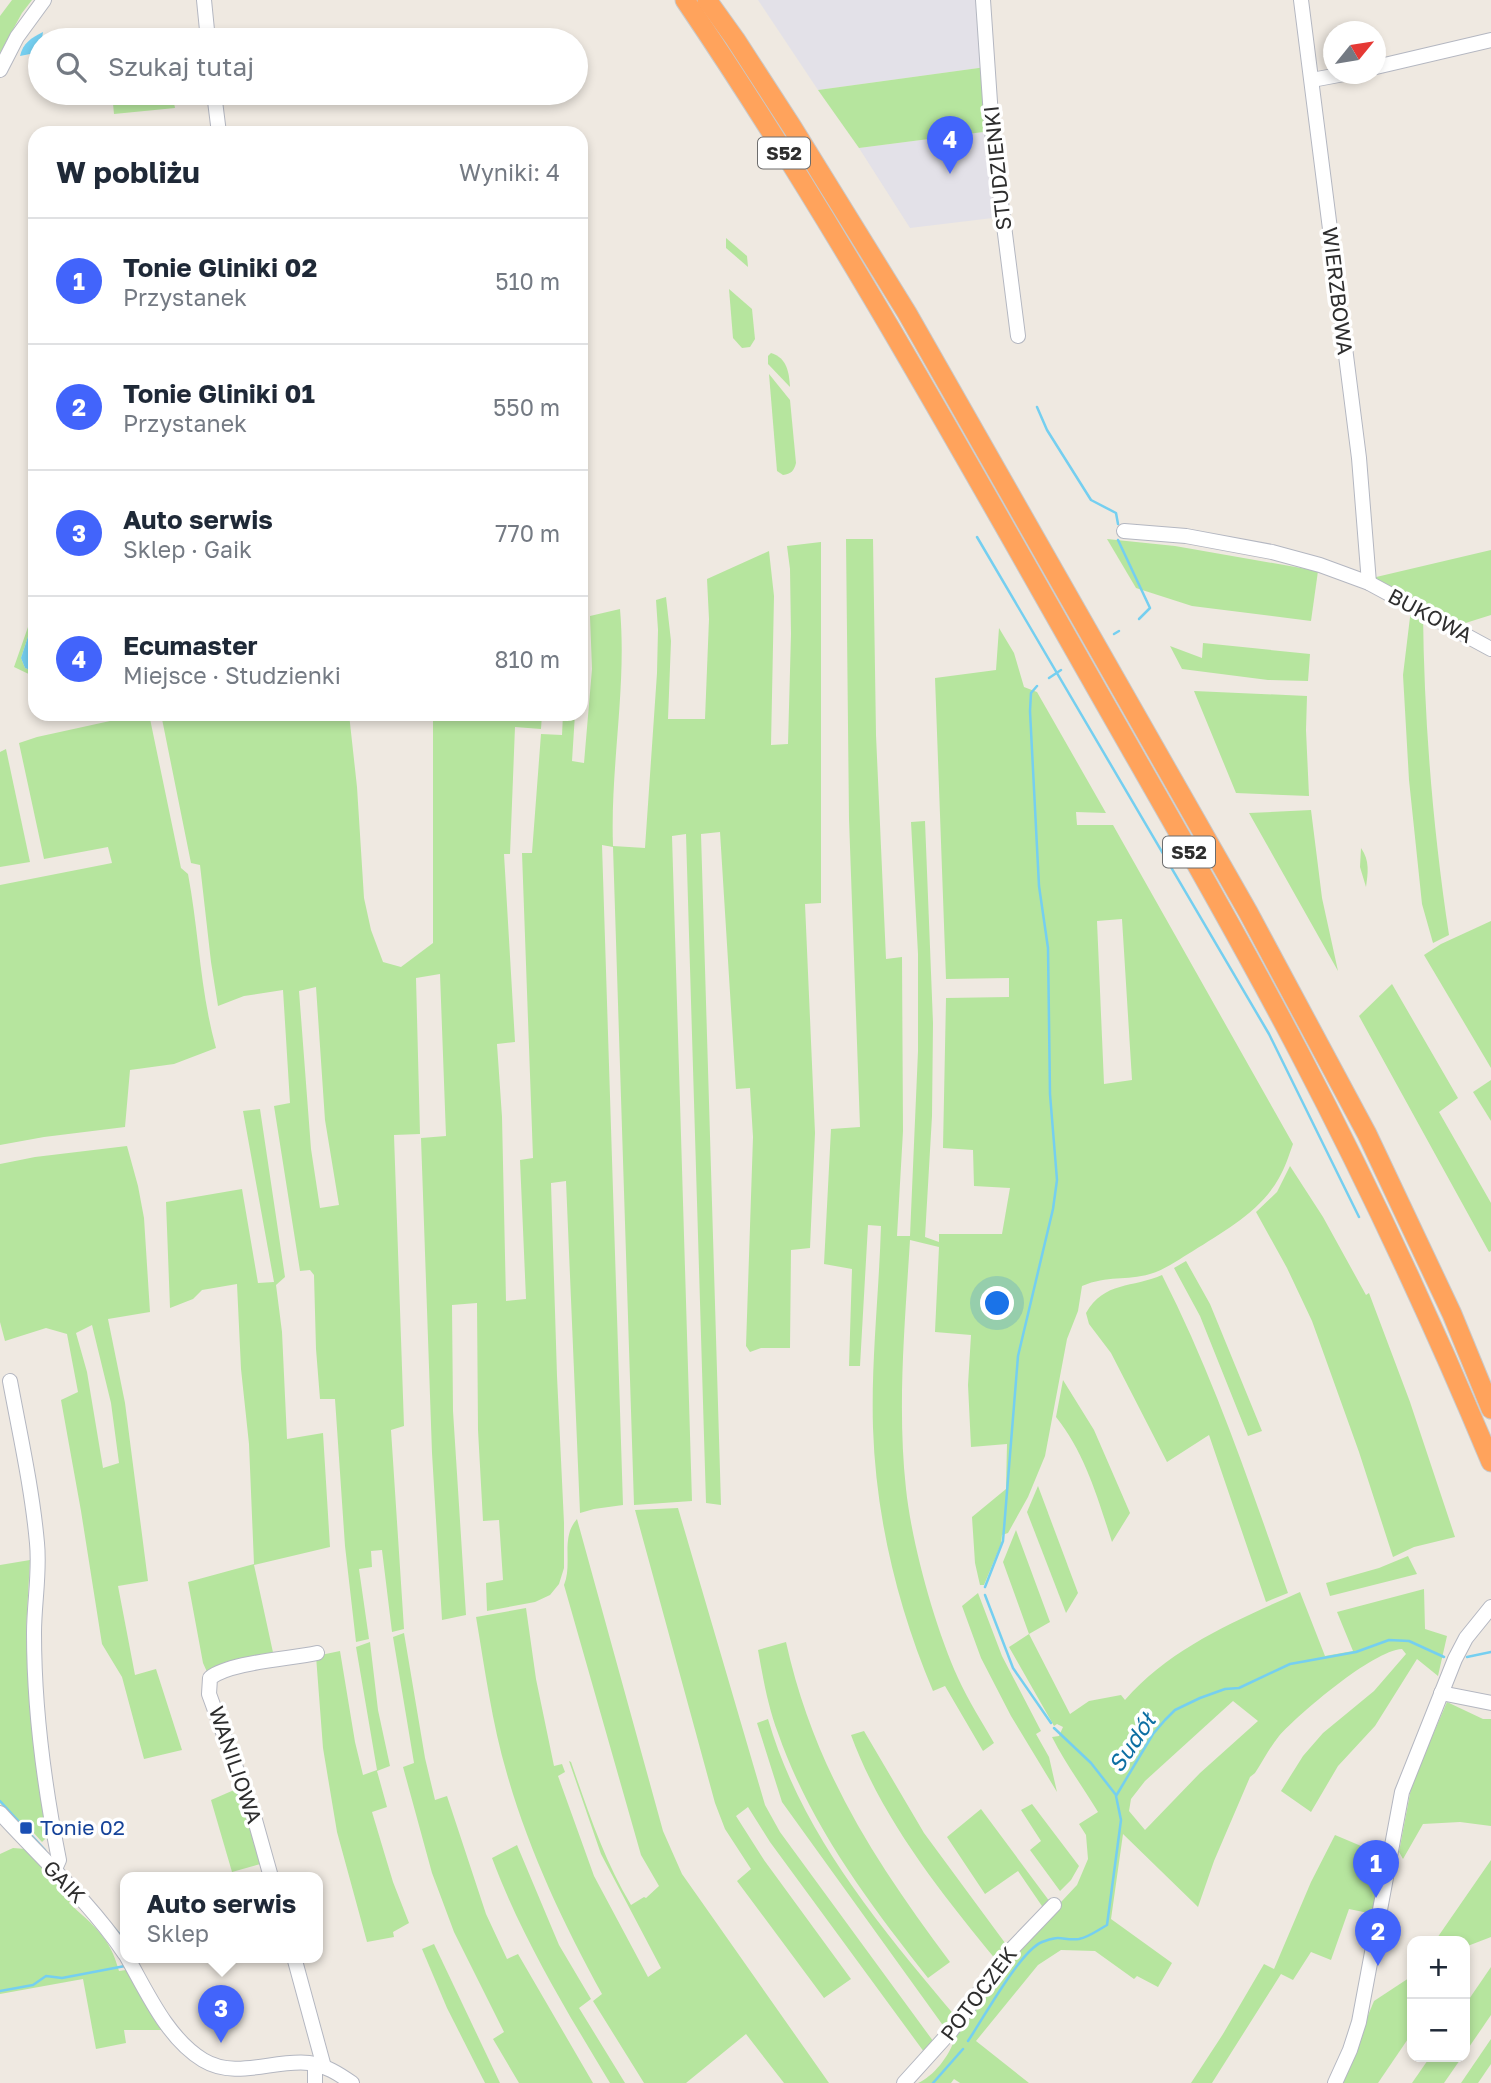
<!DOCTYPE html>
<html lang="pl">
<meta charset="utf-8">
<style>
:root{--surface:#fff;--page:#f6f6f7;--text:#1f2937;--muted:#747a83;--line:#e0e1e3;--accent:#4264fb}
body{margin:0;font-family:"Golos Text",sans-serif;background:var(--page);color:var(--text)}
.controls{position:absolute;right:21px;bottom:21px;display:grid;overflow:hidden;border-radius:14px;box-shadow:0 4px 10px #0003}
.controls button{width:63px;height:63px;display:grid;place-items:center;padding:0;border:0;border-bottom:2px solid var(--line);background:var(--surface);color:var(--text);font:35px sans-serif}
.compass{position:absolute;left:1323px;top:21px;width:63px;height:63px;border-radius:50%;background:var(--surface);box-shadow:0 4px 10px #0003;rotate:60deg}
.you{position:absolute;left:998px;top:1304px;width:24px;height:24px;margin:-18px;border:5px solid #fff;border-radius:50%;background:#1a73e8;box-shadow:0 0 0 10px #1a73e833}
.badge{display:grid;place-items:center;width:46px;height:46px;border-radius:50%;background:var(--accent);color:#fff;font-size:23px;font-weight:700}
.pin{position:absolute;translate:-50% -58px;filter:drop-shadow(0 2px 4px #0008)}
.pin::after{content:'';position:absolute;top:37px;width:24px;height:21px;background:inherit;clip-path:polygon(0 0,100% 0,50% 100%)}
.popup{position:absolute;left:120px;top:1872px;width:203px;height:91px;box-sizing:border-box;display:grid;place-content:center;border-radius:14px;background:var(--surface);filter:drop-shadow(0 2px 5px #0005);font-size:23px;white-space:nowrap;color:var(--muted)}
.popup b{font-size:26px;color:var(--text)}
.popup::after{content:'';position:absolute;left:50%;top:100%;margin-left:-14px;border:14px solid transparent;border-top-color:var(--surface)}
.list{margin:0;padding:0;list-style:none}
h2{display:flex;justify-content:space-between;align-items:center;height:91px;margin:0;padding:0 28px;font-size:30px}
h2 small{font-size:23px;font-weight:400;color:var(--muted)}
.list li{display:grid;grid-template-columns:46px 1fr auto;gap:21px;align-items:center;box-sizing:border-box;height:126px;padding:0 28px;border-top:2px solid var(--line)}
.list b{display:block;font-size:26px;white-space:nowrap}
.list p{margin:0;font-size:23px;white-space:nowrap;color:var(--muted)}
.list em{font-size:23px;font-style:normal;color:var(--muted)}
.icon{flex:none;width:38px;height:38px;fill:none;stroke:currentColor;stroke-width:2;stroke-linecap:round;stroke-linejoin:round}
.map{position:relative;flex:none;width:1491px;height:2083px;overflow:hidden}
.search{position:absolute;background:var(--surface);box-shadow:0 4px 10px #0003;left:28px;top:28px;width:560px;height:77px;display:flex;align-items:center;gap:18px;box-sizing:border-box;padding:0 24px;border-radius:38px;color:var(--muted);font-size:26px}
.panel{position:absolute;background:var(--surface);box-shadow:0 4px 10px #0003;left:28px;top:126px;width:560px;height:595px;border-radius:21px}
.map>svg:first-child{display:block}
.industrial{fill:#e3e1e8}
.green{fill:#b6e59e;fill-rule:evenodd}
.water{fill:#75cff0}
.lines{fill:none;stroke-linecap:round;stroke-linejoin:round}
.stream{stroke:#75cff0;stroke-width:2.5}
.minor-casing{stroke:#b4b7c1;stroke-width:16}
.highway-casing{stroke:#c9c9c9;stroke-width:21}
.minor{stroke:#fff;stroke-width:14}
.highway{stroke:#ffa35c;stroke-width:19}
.transit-dot{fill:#1a4fb4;stroke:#fff;stroke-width:2.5}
.labels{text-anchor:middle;stroke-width:7;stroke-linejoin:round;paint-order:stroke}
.shield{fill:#fff;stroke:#6d6d6d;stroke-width:2}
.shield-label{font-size:19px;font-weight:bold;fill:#2e2e2e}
.street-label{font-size:21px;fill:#2e2e2e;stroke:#fff}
.transit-label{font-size:21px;fill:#164399;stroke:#fff;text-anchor:start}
.water-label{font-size:23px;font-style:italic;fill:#0d6fa3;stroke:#fff}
</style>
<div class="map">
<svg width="1491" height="2083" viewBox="0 0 1491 2083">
<rect width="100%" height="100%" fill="#efe9e1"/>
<g class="industrial">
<polygon points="758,0 980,0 986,67 818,90"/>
<polygon points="991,131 1001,217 910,228 859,148"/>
</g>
<g class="green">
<polygon points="12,0 32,0 22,13 0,53 0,16"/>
<polygon points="986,67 991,131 859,148 818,90"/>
<polygon points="112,93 172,93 175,108 114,114"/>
<polygon points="726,238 747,256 748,267 726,248"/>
<polygon points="729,289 752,309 755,339 750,347 742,348 733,338"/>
<path d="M771,353C787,358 789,372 790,387L768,364V356Z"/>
<path d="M769,374L790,400L796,463C794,471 791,474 783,475L777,471Z"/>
<path d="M846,539H873L876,735L886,959L902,957L903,1131L897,1236H910L918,1051V954L911,822L925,821L933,1023L932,1116L925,1237L939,1242V1234H1002L1010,1188L974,1186L973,1150L943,1148L946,998L1009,997V978L946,979L935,678L996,670L999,628L1014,653L1024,687L1037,692L1106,813L1076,812L1077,825H1113L1293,1144C1289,1155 1285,1168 1279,1178C1261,1211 1223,1232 1193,1251C1179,1259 1165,1270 1150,1274C1126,1281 1108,1275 1082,1286L1078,1311L1067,1339L1045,1456L1028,1497L1008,1533L1002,1535L1001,1544L984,1585H980L975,1563L972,1517L1006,1489L1007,1444L971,1447L968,1385L971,1335L935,1332L939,1247L910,1240C905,1322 897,1407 906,1489C912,1545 935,1627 958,1678C968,1700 982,1722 994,1743L983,1751L945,1686L933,1691C898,1608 876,1519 873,1428C871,1361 879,1293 881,1226L868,1225L860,1366H849L852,1269L824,1264L831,1129L860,1127L849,819ZM1122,919L1132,1080L1104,1084L1097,921Z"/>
<polygon points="1107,539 1175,546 1318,571 1311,621 1192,606 1136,588"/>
<path d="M821,542V903L805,904L815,1133L810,1248L791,1250L790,1348H761L750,1352L746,1346L753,1137L750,1088L736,1089L720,832L701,834L721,1505L706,1503L686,834L672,836L692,1501L634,1505L613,847L602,845L623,1505L594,1509L580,1513L566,1181L551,1183L557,1376L564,1523V1568L559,1584L550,1595L535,1602L487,1611L486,1583L503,1580L499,1520L483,1521L478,1430L477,1303L452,1305L453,1411L466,1615L442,1620L432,1453L421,1138L446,1136L440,974L416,978L420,1134L394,1135L404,1426L391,1430L404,1629L392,1632L382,1550L371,1551L372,1567L359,1569L369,1639L356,1642L345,1546L335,1399H320L316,1349L314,1275L310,1270L300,1271L274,1106L290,1103L283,990L244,996L218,1006L211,962L200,865L191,863L161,714H349L357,787L364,898L371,930L383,962L401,967L433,943V714H542L541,729L515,727L510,854H504L515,1042L497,1044L502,1117L506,1301L526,1299L520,1160L533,1158L522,853H532L541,734L562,735L563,714H575L572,761L584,763L592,669L590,616L620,609C627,688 610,767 613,846L645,848L657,673L658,630L656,600L666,597L671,641L668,719H705L709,619L707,579L769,551L774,596L771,745L788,744L791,634L790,569L787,546ZM316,987L325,1120L339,1205L320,1208L311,1149L299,991Z"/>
<polygon points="1491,550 1491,615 1456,626 1372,578"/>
<polygon points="35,607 35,615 21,658 25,668 35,672 35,677 14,667"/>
<path d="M1411,609L1423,613C1424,720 1433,830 1449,935L1433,943L1422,904L1409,780L1403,675Z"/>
<polygon points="1203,643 1310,654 1308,681 1268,680 1182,669 1170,646 1202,658"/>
<polygon points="1194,691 1307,696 1306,730 1309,796 1236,793"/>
<path d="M142,714H149L181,868L188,874C199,932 200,991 216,1048L174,1064L130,1070L125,1127L44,1137L0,1145V885L112,863L108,847L44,859L19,743L37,737Z"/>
<polygon points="6,749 30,862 0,867 0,752"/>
<polygon points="1311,810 1322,898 1338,971 1249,813"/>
<path d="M1361,848C1370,861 1368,873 1366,887L1360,867Z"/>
<polygon points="1491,921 1491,1068 1424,955 1441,944"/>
<polygon points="1392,984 1458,1098 1439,1112 1491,1203 1491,1251 1489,1252 1359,1016"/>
<polygon points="1491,1080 1491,1121 1473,1092"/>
<polygon points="260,1109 285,1277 276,1285 282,1332 287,1439 323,1433 330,1547 254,1565 274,1657 208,1674 203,1663 188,1582 254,1564 249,1444 241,1369 237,1284 202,1290 193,1299 170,1308 166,1202 242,1189 258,1283 274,1282 243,1111"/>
<path d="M127,1146L138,1186L144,1218L150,1312L108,1319L125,1403L148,1581L118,1586L135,1675L156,1669L182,1750L144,1759L122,1677L102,1644L81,1511L61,1400L78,1392L67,1334L46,1328L5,1341L0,1322V1164L35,1157ZM92,1325L111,1403L119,1463L103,1468L87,1372L76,1333Z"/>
<polygon points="1290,1166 1323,1217 1366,1295 1369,1293 1410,1402 1455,1537 1414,1547 1393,1557 1359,1452 1312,1321 1287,1268 1256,1212 1277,1192"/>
<polygon points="1186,1261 1210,1304 1262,1431 1248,1436 1200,1316 1174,1268"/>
<path d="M1162,1275C1214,1377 1250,1485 1288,1593L1266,1602L1209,1435L1167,1462L1111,1353L1089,1324L1086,1313C1104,1281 1133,1288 1162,1275Z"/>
<path d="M1063,1380L1094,1430L1130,1513L1112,1542C1098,1499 1085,1453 1056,1417Z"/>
<polygon points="1038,1486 1078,1593 1066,1613 1027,1512"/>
<polygon points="678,1508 765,1805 780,1832 936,2045 927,2056 770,1842 748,1807 736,1816 764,1860 851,1979 824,1998 737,1881 751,1869 725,1829 715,1803 635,1510"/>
<path d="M577,1519L663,1831L682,1874L829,2083H784L746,2034L686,2083H644L593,2001L602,1994C564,1925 529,1851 507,1774C492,1723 485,1670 476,1617L526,1608L536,1679L554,1766L562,1764L565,1772L558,1776L594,1876L648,1977L661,1968L601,1854L569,1761L571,1762C588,1811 604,1860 631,1905L644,1897L646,1898L659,1886L641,1855L564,1585C573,1563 560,1538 577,1519Z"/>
<path d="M1016,1530L1050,1622L1029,1634L1070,1714L1089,1701L1121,1695L1125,1700C1171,1647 1237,1620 1300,1592L1325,1656L1353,1651L1337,1612L1424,1589L1425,1629L1447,1636L1438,1676L1417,1659L1375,1726L1338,1766L1311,1812L1281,1791L1303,1756L1323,1733L1374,1691L1406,1654L1402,1649C1372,1651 1300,1713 1279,1736C1270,1747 1263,1761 1255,1773L1250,1777L1214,1861L1198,1907L1123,1834L1111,1919L1172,1963L1158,1987L1137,1976L1134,1979L1095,1951L1061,1950L1038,1965L976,2041L1029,2083H960L954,2079L951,2083H918C933,2077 950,2055 954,2040L950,2036L962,2022L967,2023L982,2001L1001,1966L1077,1885L1088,1859L1086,1835L1079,1824L1098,1812C1083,1787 1065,1763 1052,1737L1059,1736L1063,1727L1057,1724L1054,1726L1009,1647L1029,1634L1003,1562ZM1233,1701L1258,1721L1200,1773L1145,1830L1129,1811L1131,1799L1145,1781Z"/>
<polygon points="1408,1556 1417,1574 1330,1596 1326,1583 1379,1568"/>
<polygon points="30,1560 26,1631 29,1685 51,1833 42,1842 32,1831 28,1834 0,1803 0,1565"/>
<polygon points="978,1593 1002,1656 1041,1731 1036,1734 1049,1757 1057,1792 1011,1716 981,1658 962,1606"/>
<polygon points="404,1633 425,1758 435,1800 447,1796 486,1914 507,1959 518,1954 593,2083 519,2083 493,2039 504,2032 454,1932 432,1873 403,1767 414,1763 393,1637"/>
<polygon points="370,1642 378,1710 390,1766 377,1771 387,1807 372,1812 393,1882 409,1923 393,1932 394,1937 367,1942 337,1832 323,1748 316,1656 340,1651 355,1742 363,1775 377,1770 356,1647"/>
<path d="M786,1642C814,1768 874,1860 950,1962L928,1978C869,1903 810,1825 778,1733C768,1707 763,1678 758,1650Z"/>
<polygon points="1447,1702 1483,1719 1491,1719 1491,1826 1460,1822 1423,1824 1403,1859 1399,1852 1412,1783"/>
<path d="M768,1719C801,1833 881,1928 956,2017L947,2031L782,1802L757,1723Z"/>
<path d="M864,1731L924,1833L1008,1947L997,1961C941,1893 882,1819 851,1735Z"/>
<polygon points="241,1787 264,1863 232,1872 211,1800"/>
<polygon points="1032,1804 1079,1866 1071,1880 1060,1891 1030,1850 1041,1841 1021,1810"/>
<polygon points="981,1809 1050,1902 1044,1909 1018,1871 985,1894 947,1837"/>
<polygon points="1335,1835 1373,1851 1381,1842 1387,1842 1373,1914 1349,1909 1331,1960 1311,1952 1293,1980 1281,1974 1212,2083 1191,2083 1223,2034 1264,1964 1274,1969 1311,1882"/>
<path d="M517,1845L559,1945L591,1999L579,2008L625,2083H610C566,2010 522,1938 492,1858Z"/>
<path d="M13,1848L26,1849L71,1898L69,1903C94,1926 110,1937 119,1971L126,1970L164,2030H124L126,2043L96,2049L83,1979L0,1994V1854Z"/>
<polygon points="1491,1860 1491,1937 1465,1947 1465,1941 1435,1941"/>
<polygon points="434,1944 500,2083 485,2083 447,2008 422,1949"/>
<polygon points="1491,1967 1491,2015 1465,2053 1465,2005"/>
<polygon points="1412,1976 1412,2033 1378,2083 1340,2083 1374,2001"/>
<polygon points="1491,2039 1491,2064 1478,2083 1461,2083"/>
<polygon points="1430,2057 1462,2057 1444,2083 1412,2083"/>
</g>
<g class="water">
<path d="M43,32L40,52L20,56C23,43 31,38 43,32Z"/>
<polygon points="35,615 35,672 25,668 21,658"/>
</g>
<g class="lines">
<g class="stream">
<polyline points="1037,407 1047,430 1091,500 1116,513 1118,524"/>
<polyline points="977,537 1269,1034 1359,1217"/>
<polyline points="1118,540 1150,608 1139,619"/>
<polyline points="1114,634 1119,631"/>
<polyline points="1049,678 1061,670"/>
<polyline points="985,1587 1003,1541 1018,1356 1053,1209 1057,1180 1050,1094 1048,948 1039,886 1030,711 1031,693 1037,686"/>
<polyline points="985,1595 1013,1668 1051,1723"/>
<polyline points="1467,1657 1491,1652"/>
<polyline points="1054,1728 1091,1763 1116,1795"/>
<polyline points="0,1801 45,1850"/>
<polyline points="114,1928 125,1940"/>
<polyline points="0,1991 33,1985 46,1976 62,1978 125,1966"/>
<path d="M968,2041C983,2019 1020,1951 1042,1942C1061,1934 1063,1941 1079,1939C1089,1937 1098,1930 1107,1925L1121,1820L1116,1796L1153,1734L1165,1720L1175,1710L1200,1698L1225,1689L1239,1688L1290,1664L1356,1652L1389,1640L1409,1641L1444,1657"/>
<polyline points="933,2083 963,2049"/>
</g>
<defs>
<g id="minor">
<polyline points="204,0 208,40"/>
<polyline points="983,0 992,131 1018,336"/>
<polyline points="1301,0 1359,458 1369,583"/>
<polyline points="1376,67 1491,40"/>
<polyline points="0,70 17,37 44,0"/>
<polyline points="1312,80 1344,74"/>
<polyline points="214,93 219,133"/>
<polyline points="1124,531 1186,536 1272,552 1320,565 1369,583 1491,649"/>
<path d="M10,1381C20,1435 32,1488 37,1543C40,1573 34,1603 34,1633C34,1710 44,1785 59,1860L54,1871"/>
<polyline points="1441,1693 1491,1703"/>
<path d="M0,1813C42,1859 90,1902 125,1954"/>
<path d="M271,1877L255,1820L209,1694L210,1678C230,1662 290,1659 317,1653"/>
<path d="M127,1957C147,1992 167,2038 203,2060C236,2080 274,2059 309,2063C325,2065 339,2074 352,2083"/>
<polyline points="294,1957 324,2067"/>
<polyline points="315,2083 315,2065"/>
<polyline points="904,2083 951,2031 1008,1953 1054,1905"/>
<polyline points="1335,2083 1350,2050 1359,2022 1402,1792 1455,1659 1466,1638 1491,1607"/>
</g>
<g id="highway">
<path d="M685,0C828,211 952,434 1078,656C1152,787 1229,918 1299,1052C1369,1186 1433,1323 1491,1462"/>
<polyline points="707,0 735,39 792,127 907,313 1248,912 1367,1134 1452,1314 1491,1409"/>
</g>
</defs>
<use href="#minor" class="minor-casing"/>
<use href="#highway" class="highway-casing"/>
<use href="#minor" class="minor"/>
<use href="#highway" class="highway"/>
</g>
<rect class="transit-dot" x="19" y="1821" width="14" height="14" rx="3.5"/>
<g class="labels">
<g class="shield">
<rect x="758" y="137.5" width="52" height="31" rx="5"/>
<rect x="1163" y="836.5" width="52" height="31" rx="5"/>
</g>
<g class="shield-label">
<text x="784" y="160">S52</text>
<text x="1189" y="859">S52</text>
</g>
<g class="street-label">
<text transform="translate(998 168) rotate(-96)" y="7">STUDZIENKI</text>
<text transform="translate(1337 291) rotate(83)" y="7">WIERZBOWA</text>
<text transform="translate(1430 616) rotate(28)" y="7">BUKOWA</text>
<text transform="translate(235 1765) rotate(71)" y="7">WANILIOWA</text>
<text transform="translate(64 1882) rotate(46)" y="7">GAIK</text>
<text transform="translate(979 1994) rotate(-53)" y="7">POTOCZEK</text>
</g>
<g class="transit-label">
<text x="40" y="1835">Tonie 02</text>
</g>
<g class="water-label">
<text transform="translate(1132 1743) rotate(-56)" y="8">Sudół</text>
</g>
</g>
</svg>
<div class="controls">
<button>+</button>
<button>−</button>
</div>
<svg class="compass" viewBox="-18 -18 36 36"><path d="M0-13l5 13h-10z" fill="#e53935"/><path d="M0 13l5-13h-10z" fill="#747a83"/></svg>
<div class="you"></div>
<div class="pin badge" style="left:1376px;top:1898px">1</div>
<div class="pin badge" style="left:1378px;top:1966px">2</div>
<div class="pin badge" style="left:221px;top:2043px">3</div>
<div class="popup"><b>Auto serwis</b>Sklep</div>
<div class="pin badge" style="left:950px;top:174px">4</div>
<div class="search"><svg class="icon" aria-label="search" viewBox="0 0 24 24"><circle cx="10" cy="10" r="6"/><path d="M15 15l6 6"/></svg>Szukaj tutaj</div>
<section class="panel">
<h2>W pobliżu<small>Wyniki: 4</small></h2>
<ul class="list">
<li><span class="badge">1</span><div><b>Tonie Gliniki 02</b><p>Przystanek</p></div><em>510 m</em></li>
<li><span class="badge">2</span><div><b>Tonie Gliniki 01</b><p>Przystanek</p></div><em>550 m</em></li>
<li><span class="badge">3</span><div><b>Auto serwis</b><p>Sklep · Gaik</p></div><em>770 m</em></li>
<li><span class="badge">4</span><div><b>Ecumaster</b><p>Miejsce · Studzienki</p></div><em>810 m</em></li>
</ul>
</section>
</div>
